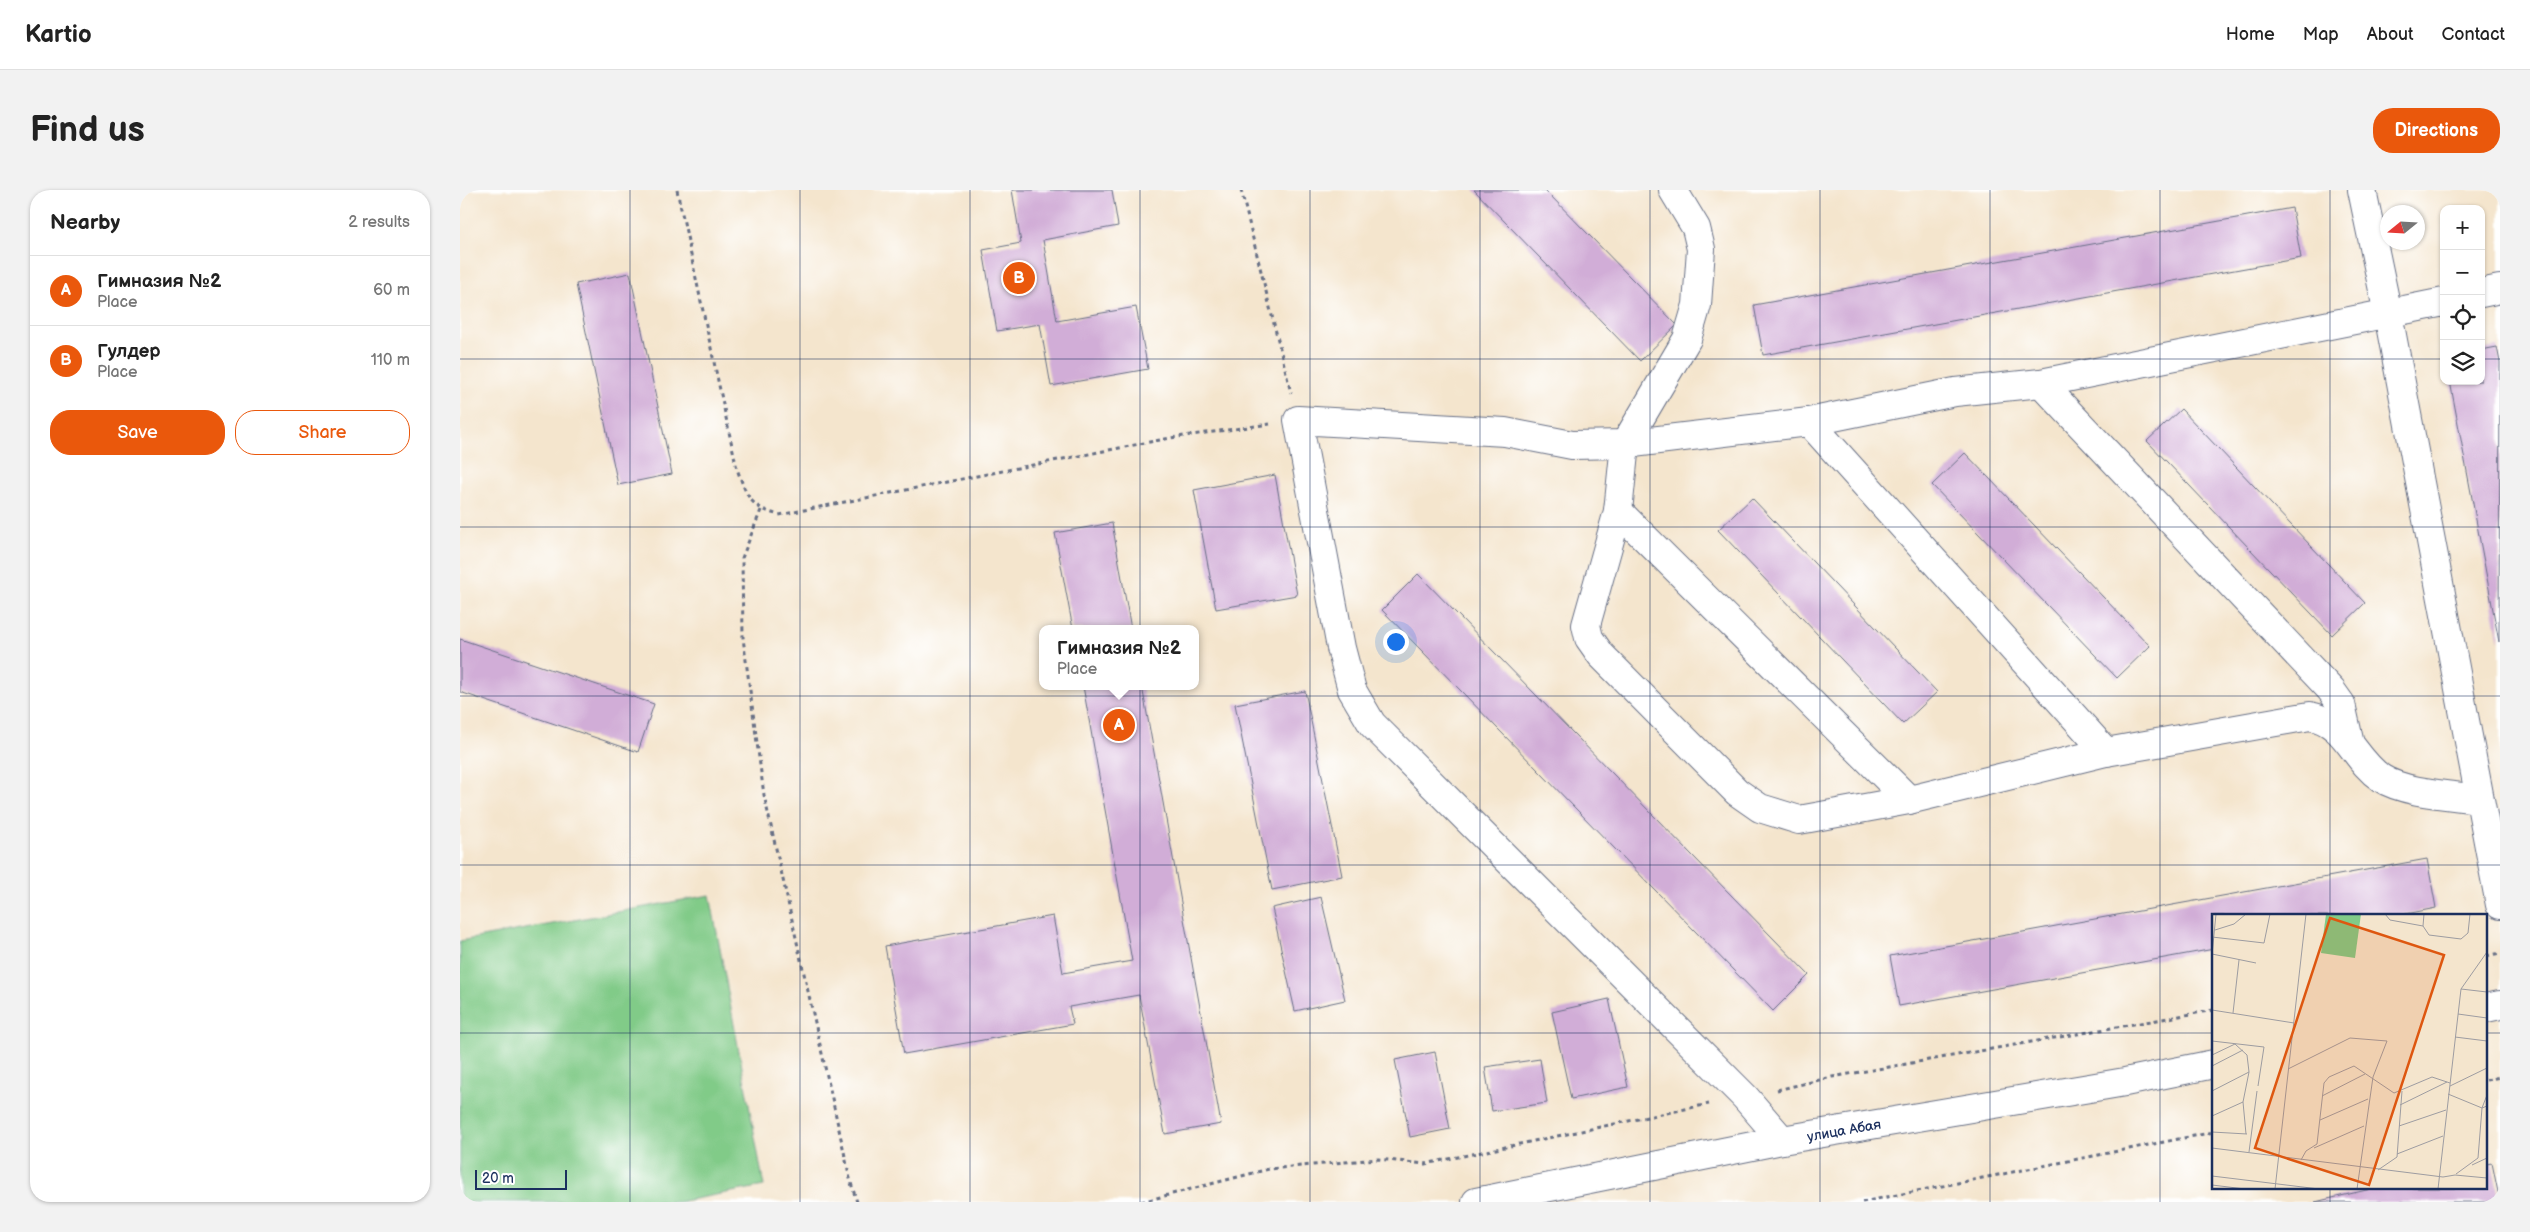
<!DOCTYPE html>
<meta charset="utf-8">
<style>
:root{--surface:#fff;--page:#f2f2f2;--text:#222;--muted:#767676;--line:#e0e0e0;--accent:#ea580c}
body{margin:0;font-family:"Balsamiq Sans",sans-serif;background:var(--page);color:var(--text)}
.controls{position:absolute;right:15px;top:15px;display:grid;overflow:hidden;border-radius:10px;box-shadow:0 1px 4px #0004}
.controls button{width:45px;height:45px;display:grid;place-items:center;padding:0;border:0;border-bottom:1px solid var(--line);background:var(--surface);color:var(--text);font:25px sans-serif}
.compass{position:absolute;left:1920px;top:15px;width:45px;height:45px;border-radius:50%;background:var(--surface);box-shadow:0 1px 4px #0004;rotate:252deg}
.scale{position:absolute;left:15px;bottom:12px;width:92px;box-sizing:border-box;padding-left:5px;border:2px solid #1b2f5e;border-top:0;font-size:14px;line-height:18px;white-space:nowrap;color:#1b2f5e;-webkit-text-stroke:4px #fff;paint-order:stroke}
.you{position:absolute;left:935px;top:451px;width:18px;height:18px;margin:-12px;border:4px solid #fff;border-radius:50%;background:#1a73e8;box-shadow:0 0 0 8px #1a73e833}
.badge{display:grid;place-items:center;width:32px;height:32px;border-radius:50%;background:var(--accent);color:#fff;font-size:16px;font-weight:700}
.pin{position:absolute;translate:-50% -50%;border:2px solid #fff;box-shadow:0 1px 5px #0006}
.popup{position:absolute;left:579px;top:435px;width:160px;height:65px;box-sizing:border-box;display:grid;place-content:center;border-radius:10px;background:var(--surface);filter:drop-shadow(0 1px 4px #0005);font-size:16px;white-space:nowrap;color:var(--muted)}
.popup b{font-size:19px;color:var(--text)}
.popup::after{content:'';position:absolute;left:50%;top:100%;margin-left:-10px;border:10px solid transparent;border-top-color:var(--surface)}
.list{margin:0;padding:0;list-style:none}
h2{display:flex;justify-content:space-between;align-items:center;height:65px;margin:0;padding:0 20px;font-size:21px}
h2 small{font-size:16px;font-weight:400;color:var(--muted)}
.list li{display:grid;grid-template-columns:32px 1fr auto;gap:15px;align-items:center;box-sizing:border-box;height:70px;padding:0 20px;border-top:1px solid var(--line)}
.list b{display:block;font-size:19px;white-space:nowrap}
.list p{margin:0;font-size:16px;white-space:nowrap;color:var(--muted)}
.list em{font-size:16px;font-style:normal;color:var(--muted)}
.actions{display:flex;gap:10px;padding:15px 20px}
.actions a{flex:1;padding:11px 0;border:1px solid var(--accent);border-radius:20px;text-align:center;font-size:18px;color:var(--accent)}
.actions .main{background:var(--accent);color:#fff}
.icon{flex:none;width:28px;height:28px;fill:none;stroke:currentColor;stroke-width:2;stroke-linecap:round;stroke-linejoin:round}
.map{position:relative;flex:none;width:2040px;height:1012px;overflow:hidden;border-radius:20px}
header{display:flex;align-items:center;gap:30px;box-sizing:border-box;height:70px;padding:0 25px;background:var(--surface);border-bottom:1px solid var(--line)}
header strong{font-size:24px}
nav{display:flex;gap:28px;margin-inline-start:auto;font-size:18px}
.intro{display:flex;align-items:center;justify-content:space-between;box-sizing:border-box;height:120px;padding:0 30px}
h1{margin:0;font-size:35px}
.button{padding:12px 22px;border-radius:20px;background:var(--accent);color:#fff;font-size:18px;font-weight:700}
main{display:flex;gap:30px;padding:0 30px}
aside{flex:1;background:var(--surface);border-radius:20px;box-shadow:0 1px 4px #0004}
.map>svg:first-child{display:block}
.green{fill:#81cb88;stroke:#4e7d73}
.building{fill:#d1add7}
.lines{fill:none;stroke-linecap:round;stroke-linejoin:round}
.minor-casing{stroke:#676f85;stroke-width:30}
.path{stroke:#676f85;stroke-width:3;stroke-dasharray:4 4;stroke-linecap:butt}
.minor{stroke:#fff;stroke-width:28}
.grid{fill:none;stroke:#1b2f5e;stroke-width:1;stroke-opacity:0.55}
.labels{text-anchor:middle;stroke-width:4;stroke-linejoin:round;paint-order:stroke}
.street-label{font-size:14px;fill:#1b2f5e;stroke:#fff}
.inset-road{fill:none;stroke:#9d9ca1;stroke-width:1}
.view{fill:#de5710;fill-opacity:0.15;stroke:#de5710;stroke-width:2.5}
.inset-edge{fill:none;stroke:#1b2f5e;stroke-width:2.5}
</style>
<header>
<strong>Kartio</strong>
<nav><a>Home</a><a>Map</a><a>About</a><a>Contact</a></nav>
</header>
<div class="intro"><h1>Find us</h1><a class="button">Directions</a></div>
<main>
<aside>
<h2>Nearby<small>2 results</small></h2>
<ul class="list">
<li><span class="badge">A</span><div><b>Гимназия №2</b><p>Place</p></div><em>60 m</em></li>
<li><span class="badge">B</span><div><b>Гулдер</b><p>Place</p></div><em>110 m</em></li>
</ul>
<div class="actions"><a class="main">Save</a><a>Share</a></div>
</aside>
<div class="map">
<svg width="2040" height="1012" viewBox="0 0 2040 1012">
<rect width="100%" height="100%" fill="#fff"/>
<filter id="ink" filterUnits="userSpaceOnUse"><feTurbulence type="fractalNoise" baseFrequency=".02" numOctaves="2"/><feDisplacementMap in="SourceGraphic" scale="10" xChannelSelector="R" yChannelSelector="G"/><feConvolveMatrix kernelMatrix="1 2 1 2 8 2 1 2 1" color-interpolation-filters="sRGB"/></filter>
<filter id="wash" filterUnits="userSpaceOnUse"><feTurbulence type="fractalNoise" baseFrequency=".0096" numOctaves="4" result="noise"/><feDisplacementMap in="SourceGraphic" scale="20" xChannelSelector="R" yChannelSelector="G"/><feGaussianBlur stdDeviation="1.12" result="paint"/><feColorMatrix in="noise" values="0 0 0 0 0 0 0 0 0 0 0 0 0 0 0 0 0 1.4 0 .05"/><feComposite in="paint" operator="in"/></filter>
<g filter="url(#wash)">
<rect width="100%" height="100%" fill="#f4e5cd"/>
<polygon class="green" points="250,705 304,996 218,1012 0,1012 0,751"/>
<g id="blocks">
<g class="building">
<polygon points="552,0 652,0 658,36 583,50 597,131 676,117 688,179 591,196 580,134 537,141 523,60 561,53"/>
<polygon points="1014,0 1085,0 1217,135 1180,171"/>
<polygon points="1832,18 1841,68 1303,165 1294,115"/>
<polygon points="170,83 212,284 158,295 116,94"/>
<polygon points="2037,157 2040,172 2039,452 1990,191 2021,191 2021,160"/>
<polygon points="1721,219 1905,413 1872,445 1687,251"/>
<polygon points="1505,263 1690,456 1657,488 1472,295"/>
<polygon points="815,285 837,405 756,419 734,300"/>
<polygon points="1292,308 1477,502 1443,534 1258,340"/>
<polygon points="652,333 671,439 613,439 595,343"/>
<polygon points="958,384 1349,785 1313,821 922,420"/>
<polygon points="0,449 194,514 178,562 0,502"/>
<polygon points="623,496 682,496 761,934 705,944 679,805 609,817 613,834 444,864 425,756 593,726 603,783 672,771"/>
<polygon points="845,501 882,686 812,700 775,514"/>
<polygon points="1967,669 1976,718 1936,726 1754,726 1754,759 1439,816 1430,766"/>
<polygon points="861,707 885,810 835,821 812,718"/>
<polygon points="1149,809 1168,897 1111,909 1092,822"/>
<polygon points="975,862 990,939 950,947 935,870"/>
<polygon points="1080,869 1087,913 1032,921 1025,877"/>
<polygon points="2032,973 2040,1012 1855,1012 1915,998 2026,998 2026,974"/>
</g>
</g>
</g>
<g filter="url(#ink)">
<use href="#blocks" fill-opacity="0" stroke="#676f85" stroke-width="1"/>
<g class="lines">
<defs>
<g id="minor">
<path d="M1213,0L1236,38L1241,59L1237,115L1227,149L1165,254L1158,321L1126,435L1129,448L1141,465L1277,602L1300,618L1339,630L1449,610L1646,562L1850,526C1886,532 1893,569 1921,588C1944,603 1990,605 2019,609"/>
<polyline points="1902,0 1928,124 2040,715"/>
<polyline points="2021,103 2040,99"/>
<polyline points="1581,193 1871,500 1881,514 1889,550"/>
<polyline points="1349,232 1646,562"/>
<polyline points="1158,321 1449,610"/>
<polyline points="2026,818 2040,815"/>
<polyline points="1322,950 1285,907 912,534 892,500 881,458 838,230 1045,242 1112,255 1165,254 1349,232 1495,202 1581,193 1984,112"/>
<polyline points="1016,1012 1322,950 1665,892 1754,874"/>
</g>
</defs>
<use href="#minor" class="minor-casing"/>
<g class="path">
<path d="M217,0L277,279C287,306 289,317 319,325L710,248L810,234"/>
<polyline points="781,0 831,203"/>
<polyline points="301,320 282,368 283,448 304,605 391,993 397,1012"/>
<polyline points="2026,766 2040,763"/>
<polyline points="2026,890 2040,887"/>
<polyline points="1317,900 1372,887 1754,820"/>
<polyline points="681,1012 809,979 918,969 965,974 1249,914"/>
<polyline points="1402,1012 1754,942"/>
</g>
<use href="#minor" class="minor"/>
</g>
</g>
<path class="grid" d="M170,0V1012M340,0V1012M510,0V1012M680,0V1012M850,0V1012M1020,0V1012M1190,0V1012M1360,0V1012M1530,0V1012M1700,0V1012M1870,0V726M0,169H1984M2021,169H2040M0,337H2040M0,506H2040M0,675H2040M0,843H1754M2026,843H2040M1870,998V1012"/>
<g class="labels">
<g class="street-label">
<text transform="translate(1384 940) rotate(-10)" y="5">улица Абая</text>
</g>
</g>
<g transform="translate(1752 724)">
<rect width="275" height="275" fill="#f4e5cd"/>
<path d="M114,0H149L143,44L109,39Z" fill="#81cb88"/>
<path class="inset-road" d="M173,0L178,6L211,12L212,0M211,12L217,21L249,25L256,19L258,0M3,16L22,10L34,0M0,23L52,29L58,0M0,40L44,49M0,41L4,0M249,75L275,78M0,96L82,109M21,99L27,46M246,100L275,104M243,123L275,127M0,127L52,133L46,172M0,141L23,130L35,141L37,158L31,188L34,220M0,152L31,136M76,155L138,124L175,127L161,163L145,275M238,172L275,154M0,177L37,158M236,180L270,194L275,192M110,182L153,160M188,191L235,168M0,202L31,188M108,206L156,185M187,212L234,196M0,218L35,220M0,234L231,263L243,261L275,264M102,234L152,212M37,238L45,177M185,240L231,222M89,246L94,237L105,230L112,169L117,163L142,152L182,179L220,163L238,169M260,251L275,244M166,256L185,243L190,177M244,260L266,244L270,194L275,181M0,262L107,275M0,271L33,275M63,275L94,0M226,275L249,75L275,38"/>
<path class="view" d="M118,4L232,41L157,271L43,234Z"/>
<rect width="275" height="275" class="inset-edge"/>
</g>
</svg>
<div class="controls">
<button>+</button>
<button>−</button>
<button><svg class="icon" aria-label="locate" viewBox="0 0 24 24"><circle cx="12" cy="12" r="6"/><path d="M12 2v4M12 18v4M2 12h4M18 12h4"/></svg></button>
<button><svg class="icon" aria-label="layers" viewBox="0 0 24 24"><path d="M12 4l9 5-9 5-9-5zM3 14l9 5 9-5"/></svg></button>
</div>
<svg class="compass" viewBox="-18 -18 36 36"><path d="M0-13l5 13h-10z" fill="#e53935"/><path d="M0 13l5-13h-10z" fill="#767676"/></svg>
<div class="scale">20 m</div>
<div class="you"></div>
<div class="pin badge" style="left:659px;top:535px">A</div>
<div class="popup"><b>Гимназия №2</b>Place</div>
<div class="pin badge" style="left:559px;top:88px">B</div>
</div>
</main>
